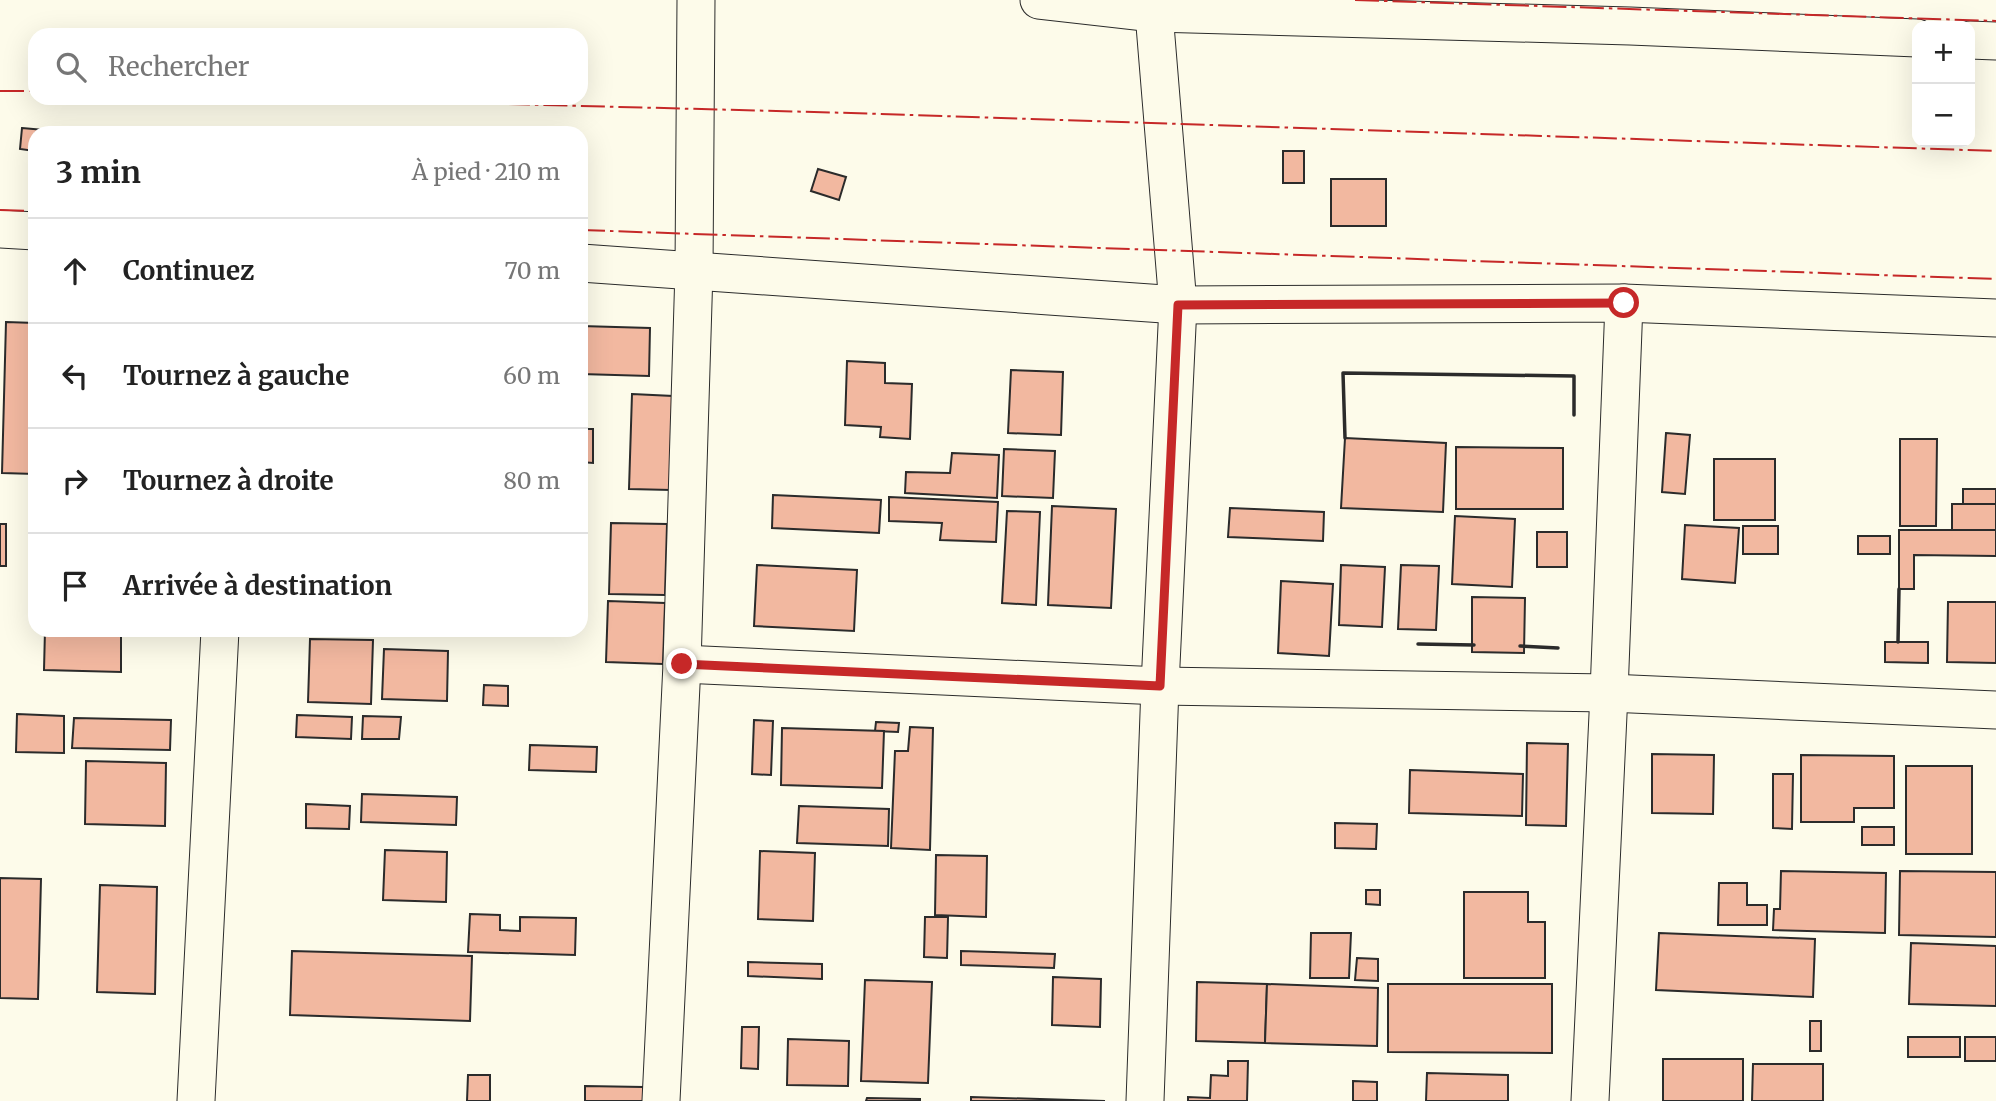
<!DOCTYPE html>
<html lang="fr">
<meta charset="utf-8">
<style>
:root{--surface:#fff;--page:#f6f6f6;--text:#222;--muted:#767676;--line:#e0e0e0}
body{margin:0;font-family:Merriweather,serif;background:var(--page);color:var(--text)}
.controls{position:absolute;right:21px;top:21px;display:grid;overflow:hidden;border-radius:14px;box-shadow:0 7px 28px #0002}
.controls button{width:63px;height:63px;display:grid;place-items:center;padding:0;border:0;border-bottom:2px solid var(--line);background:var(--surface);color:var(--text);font:35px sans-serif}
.stop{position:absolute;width:21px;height:21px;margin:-16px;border:5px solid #c62828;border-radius:50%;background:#fff}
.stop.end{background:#c62828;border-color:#fff;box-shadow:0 2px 7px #0008}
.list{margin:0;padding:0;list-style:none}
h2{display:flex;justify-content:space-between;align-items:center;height:91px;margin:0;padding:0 28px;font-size:30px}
h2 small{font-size:23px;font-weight:400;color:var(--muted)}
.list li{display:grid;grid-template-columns:46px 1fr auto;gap:21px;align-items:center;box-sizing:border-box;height:105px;padding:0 28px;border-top:2px solid var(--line)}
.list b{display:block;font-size:26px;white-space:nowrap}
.list em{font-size:23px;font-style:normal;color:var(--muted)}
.icon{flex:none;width:38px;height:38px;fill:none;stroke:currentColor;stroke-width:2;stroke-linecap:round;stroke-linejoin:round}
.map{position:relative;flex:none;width:1996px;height:1101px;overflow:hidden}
.search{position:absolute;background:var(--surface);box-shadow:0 7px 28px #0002;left:28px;top:28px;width:560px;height:77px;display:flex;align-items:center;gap:18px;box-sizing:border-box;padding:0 24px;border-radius:21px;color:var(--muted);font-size:26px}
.panel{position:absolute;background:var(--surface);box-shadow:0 7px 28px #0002;left:28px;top:126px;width:560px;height:511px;border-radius:21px}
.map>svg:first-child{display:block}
.building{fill:#f2b8a0;stroke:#2b2b2b;stroke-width:2}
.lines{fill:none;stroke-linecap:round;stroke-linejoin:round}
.street-casing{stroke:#2b2b2b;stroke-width:39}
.street{stroke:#fdfbea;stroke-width:37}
.wall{stroke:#2b2b2b;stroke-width:3.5}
.power{stroke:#c62828;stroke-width:2;stroke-dasharray:24 5 3.5 5;stroke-linecap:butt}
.route{stroke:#c62828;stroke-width:9}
</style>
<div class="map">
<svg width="1996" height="1101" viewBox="0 0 1996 1101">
<rect width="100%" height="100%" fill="#fdfbea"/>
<g class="building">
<polygon points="22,128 78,133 35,133 35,151 20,149"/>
<rect x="1283" y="151" width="21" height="32"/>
<polygon points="818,169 846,177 839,200 811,191"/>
<rect x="1331" y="179" width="55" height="47"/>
<polygon points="6,322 35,323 35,474 2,473"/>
<polygon points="581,326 650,328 649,376 581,374"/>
<polygon points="847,361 885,363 885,383 912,384 910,439 880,437 881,427 845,425"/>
<polygon points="1011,370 1063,372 1061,435 1008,433"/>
<polygon points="632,394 673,396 671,490 629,489"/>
<polygon points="581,429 593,429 593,463 581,462"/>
<polygon points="1666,433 1690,435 1685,494 1662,492"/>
<polygon points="1345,438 1446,443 1443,512 1341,508"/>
<polygon points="1900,439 1937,439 1936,526 1900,526"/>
<polygon points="1456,447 1563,448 1563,509 1456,509"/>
<polygon points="1004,449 1055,451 1053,498 1002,496"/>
<polygon points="952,453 999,455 997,498 905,493 906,472 950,473"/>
<rect x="1714" y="459" width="61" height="61"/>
<rect x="1963" y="489" width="33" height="15"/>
<polygon points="773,495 881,500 879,533 772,528"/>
<polygon points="889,497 998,502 996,542 940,540 942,523 889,521"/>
<rect x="1952" y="504" width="44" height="26"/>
<polygon points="1052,506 1116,509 1111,608 1048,605"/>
<polygon points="1230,508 1324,512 1323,541 1228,537"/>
<polygon points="1007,511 1040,512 1036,605 1002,603"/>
<polygon points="1455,516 1515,519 1512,587 1452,584"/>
<polygon points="611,523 667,524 665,595 609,594"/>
<rect x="0" y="524" width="6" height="42"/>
<polygon points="1685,525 1739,528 1735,583 1682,579"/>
<rect x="1743" y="526" width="35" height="28"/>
<polygon points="1899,530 1996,530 1996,556 1914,555 1914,589 1899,589"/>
<rect x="1537" y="532" width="30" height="35"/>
<rect x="1858" y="536" width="32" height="18"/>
<polygon points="757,565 857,570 854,631 754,626"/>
<polygon points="1341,565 1385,567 1382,627 1339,625"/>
<polygon points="1401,565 1439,566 1436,630 1398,629"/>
<polygon points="1281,581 1333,584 1329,656 1278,653"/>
<polygon points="1472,597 1525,598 1524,653 1472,652"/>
<polygon points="608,601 665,603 663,664 606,662"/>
<polygon points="1948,602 1996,602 1996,663 1947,662"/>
<polygon points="45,630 121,630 121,672 44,670"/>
<polygon points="310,639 373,640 371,704 308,702"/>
<polygon points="1885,642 1928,642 1928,663 1885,662"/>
<polygon points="384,649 448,651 447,701 382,699"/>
<polygon points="484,685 508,686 508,706 483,705"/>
<polygon points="17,714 64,716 64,753 16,752"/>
<polygon points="297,715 352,717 351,739 296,737"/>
<polygon points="363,716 401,717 399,739 362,739"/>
<polygon points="74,718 171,720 170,750 72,748"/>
<polygon points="754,720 773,721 771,775 752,774"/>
<polygon points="876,722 899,723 898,732 875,731"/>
<polygon points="910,727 933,728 930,850 891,848 895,751 908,751"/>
<polygon points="782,728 884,731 882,788 781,785"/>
<polygon points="1527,743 1568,744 1566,826 1526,825"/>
<polygon points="530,745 597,747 596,772 529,770"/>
<polygon points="1652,754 1714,755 1713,814 1652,813"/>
<polygon points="1801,755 1894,756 1894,808 1854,808 1854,822 1801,822"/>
<polygon points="86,761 166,763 165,826 85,824"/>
<rect x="1906" y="766" width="66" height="88"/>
<polygon points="1410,770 1523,774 1522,816 1409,813"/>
<polygon points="1773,774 1793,774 1792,829 1773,828"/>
<polygon points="362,794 457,797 456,825 361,822"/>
<polygon points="306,804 350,806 349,829 306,828"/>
<polygon points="799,806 889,809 888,846 797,843"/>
<polygon points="1335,823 1377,824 1376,849 1335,848"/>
<rect x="1862" y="827" width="32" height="18"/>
<polygon points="385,850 447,852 446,902 383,900"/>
<polygon points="760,851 815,853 813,921 758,919"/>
<polygon points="936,855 987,856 986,917 935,915"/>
<polygon points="1781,871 1886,873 1885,933 1773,930 1774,909 1780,909"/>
<polygon points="1900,871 1996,872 1996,937 1899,935"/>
<polygon points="0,878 41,879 38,999 0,998"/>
<polygon points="1719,883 1747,883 1747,905 1767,905 1767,925 1718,925"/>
<polygon points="100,885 157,887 155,994 97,992"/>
<polygon points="1366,890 1380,890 1380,905 1366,904"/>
<polygon points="1464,892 1528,892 1528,922 1545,922 1545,978 1464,978"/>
<polygon points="470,914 500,915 500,930 520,931 520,917 576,918 575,955 468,952"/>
<polygon points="925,917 948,917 947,958 924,957"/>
<polygon points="1311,933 1351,933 1349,978 1310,978"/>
<polygon points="1659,933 1815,939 1813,997 1656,990"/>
<polygon points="1911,943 1996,946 1996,1006 1909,1004"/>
<polygon points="292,951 472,956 470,1021 290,1015"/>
<polygon points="961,951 1055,954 1054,968 961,965"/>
<polygon points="1357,958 1378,959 1378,981 1355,980"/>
<polygon points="748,962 822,964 822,979 748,976"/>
<polygon points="1053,977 1101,979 1100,1027 1052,1025"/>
<polygon points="865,980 932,982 928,1083 861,1081"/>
<polygon points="1197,982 1267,984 1265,1043 1196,1041"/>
<polygon points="1267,984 1378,988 1377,1046 1265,1043"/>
<polygon points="1388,984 1552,984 1552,1053 1388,1052"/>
<rect x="1810" y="1021" width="11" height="30"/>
<polygon points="742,1027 759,1027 758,1069 741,1068"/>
<rect x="1908" y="1037" width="52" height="20"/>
<rect x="1965" y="1037" width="31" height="24"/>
<polygon points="788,1039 849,1041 848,1086 787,1085"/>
<rect x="1663" y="1059" width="80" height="42"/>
<polygon points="1228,1061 1248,1061 1247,1101 1188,1101 1188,1097 1210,1098 1211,1075 1228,1076"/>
<polygon points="1753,1064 1823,1064 1823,1101 1752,1101"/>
<polygon points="1427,1073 1508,1075 1508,1101 1426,1101"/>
<polygon points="468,1075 490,1075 490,1101 467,1101"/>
<polygon points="1353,1081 1377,1082 1377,1101 1353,1101"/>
<polygon points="585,1086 643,1087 643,1101 585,1101"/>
<polygon points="971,1097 1105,1101 971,1101"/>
<polygon points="867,1098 920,1099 920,1101 866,1101"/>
</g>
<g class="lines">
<defs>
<g id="street">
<polyline points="1039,0 1154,13 1630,26 1917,38"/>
<polyline points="1970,40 1996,41"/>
<polyline points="0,229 35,231"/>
<polyline points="581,263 1178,305 1624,303 1996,318"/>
<polyline points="682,664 1160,686 1609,693 1996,710"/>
<polyline points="196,1101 220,630"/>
<polyline points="661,1101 682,664 694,270 696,0"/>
<polyline points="1145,1101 1160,686 1178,305 1154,13"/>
<polyline points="1590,1101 1609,693 1624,303"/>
</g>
</defs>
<use href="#street" class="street-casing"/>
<use href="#street" class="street"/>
<g class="wall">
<polyline points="1345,438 1343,373 1574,376 1574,415"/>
<polyline points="1898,642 1899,589"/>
<polyline points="1418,644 1474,645"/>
<polyline points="1520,646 1558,648"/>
</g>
<g class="power">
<polyline points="1355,0 1996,21"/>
<polyline points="0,91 35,91"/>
<polyline points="281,98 851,113 1996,151"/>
<polyline points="0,210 35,211"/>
<polyline points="581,230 1996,279"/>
</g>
</g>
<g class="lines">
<polyline class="route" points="682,664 1160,686 1178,305 1624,303"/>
</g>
</svg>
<div class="controls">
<button>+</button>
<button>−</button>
</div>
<div class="stop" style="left:1624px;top:303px"></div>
<div class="stop end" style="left:682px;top:664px"></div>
<div class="search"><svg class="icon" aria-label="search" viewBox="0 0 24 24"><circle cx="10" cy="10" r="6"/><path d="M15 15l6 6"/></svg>Rechercher</div>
<section class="panel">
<h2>3 min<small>À pied · 210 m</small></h2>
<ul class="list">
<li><svg class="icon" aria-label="ahead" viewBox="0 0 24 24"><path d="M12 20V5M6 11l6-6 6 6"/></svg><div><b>Continuez</b></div><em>70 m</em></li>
<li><svg class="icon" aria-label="left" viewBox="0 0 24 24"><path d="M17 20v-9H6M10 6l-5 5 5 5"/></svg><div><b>Tournez à gauche</b></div><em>60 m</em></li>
<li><svg class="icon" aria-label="right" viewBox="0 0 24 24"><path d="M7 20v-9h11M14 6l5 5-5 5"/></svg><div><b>Tournez à droite</b></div><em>80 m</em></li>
<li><svg class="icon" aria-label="arrive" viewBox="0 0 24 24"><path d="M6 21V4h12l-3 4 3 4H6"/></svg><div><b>Arrivée à destination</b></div></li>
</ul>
</section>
</div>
